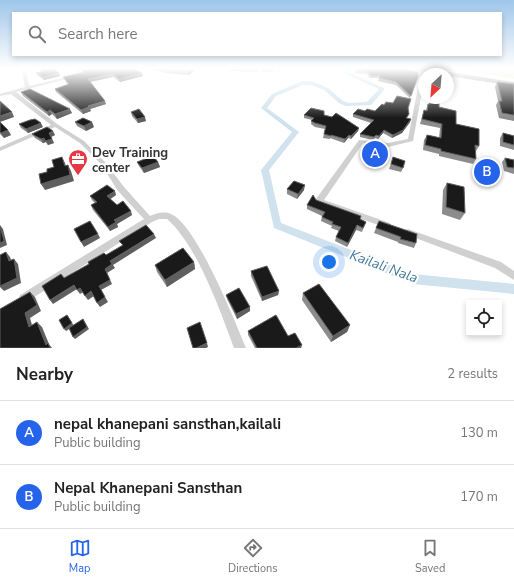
<!DOCTYPE html>
<style>
:root{--surface:#fff;--page:#f6f6f6;--text:#222;--muted:#767676;--line:#e0e0e0;--accent:#2563eb}
body{margin:0;font-family:"Nunito Sans",sans-serif;background:var(--page);color:var(--text)}
.controls{position:absolute;right:12px;bottom:12px;display:grid;overflow:hidden;border-radius:0px;box-shadow:0 2px 6px #0003}
.controls button{width:36px;height:36px;display:grid;place-items:center;padding:0;border:0;border-bottom:1px solid var(--line);background:var(--surface);color:var(--text);font:20px sans-serif}
.compass{position:absolute;left:418px;top:68px;width:36px;height:36px;border-radius:50%;background:var(--surface);box-shadow:0 2px 6px #0003;rotate:206deg}
.you{position:absolute;left:329px;top:262px;width:14px;height:14px;margin:-10px;border:3px solid #fff;border-radius:50%;background:#1a73e8;box-shadow:0 0 0 6px #1a73e833}
.badge{display:grid;place-items:center;width:26px;height:26px;border-radius:50%;background:var(--accent);color:#fff;font-size:13px;font-weight:700}
.pin{position:absolute;translate:-50% -50%;border:2px solid #fff;box-shadow:0 1px 4px #0006}
.list{margin:0;padding:0;list-style:none}
h2{display:flex;justify-content:space-between;align-items:center;height:52px;margin:0;padding:0 16px;font-size:17px}
h2 small{font-size:13px;font-weight:400;color:var(--muted)}
.list li{display:grid;grid-template-columns:26px 1fr auto;gap:12px;align-items:center;box-sizing:border-box;height:64px;padding:0 16px;border-top:1px solid var(--line)}
.list b{display:block;font-size:15px;white-space:nowrap}
.list p{margin:0;font-size:13px;white-space:nowrap;color:var(--muted)}
.list em{font-size:13px;font-style:normal;color:var(--muted)}
.icon{flex:none;width:22px;height:22px;fill:none;stroke:currentColor;stroke-width:2;stroke-linecap:round;stroke-linejoin:round}
.map{position:relative;flex:none;width:514px;height:348px;overflow:hidden}
.search{position:absolute;background:var(--surface);box-shadow:0 2px 6px #0003;left:12px;right:12px;top:12px;height:44px;display:flex;align-items:center;gap:10px;box-sizing:border-box;padding:0 14px;border-radius:0px;color:var(--muted);font-size:15px}
.sheet{height:180px;background:var(--surface)}
nav{display:flex;justify-content:space-around;align-items:center;box-sizing:border-box;height:56px;border-top:1px solid var(--line);background:var(--surface);font-size:11px;color:var(--muted)}
nav a{display:grid;justify-items:center;gap:2px}
nav .on{color:var(--accent)}
.map>svg:first-child{display:block}
.green{fill:#e6ecdf}
.lines{fill:none;stroke-linecap:round;stroke-linejoin:round}
.canal{fill:#cfe2ee;fill-rule:evenodd}
.street{fill:#d0d0d0;fill-rule:evenodd}
.primary{fill:#ababab;fill-rule:evenodd}
.wall{fill:#8c8c8c}
.shaded-wall{fill:#5f5f5f}
.building{fill:#1a1a1a;stroke:#5f5f5f}
.labels{text-anchor:middle;stroke-width:4;stroke-linejoin:round;paint-order:stroke}
.poi-label{font-size:13px;font-weight:bold;fill:#333;stroke:#fff;text-anchor:start}
.water-label{font-size:14px;font-style:italic;fill:#3f7597;stroke:#fff}
</style>
<div class="map">
<svg width="514" height="348" viewBox="0 0 514 348">
<rect width="100%" height="100%" fill="#fff"/>
<polygon class="green" points="459,69 514,69 514,79"/>
<g class="lines">
<polygon class="canal" points="345,69 350,69 348,72 384,88 384,90 371,105 346,106 339,103 324,90 311,85 303,85 276,96 267,108 299,132 269,170 281,223 413,274 514,284 514,294 413,284 274,228 261,170 292,132 261,108 272,94 302,81 312,81 328,88 343,101 349,103 367,102 379,89 343,73 343,72"/>
<g class="street">
<path d="M22,69H26L29,86L75,75V77L16,92L57,124L84,141L105,162L124,187L150,216C157,213 164,211 171,214C196,224 235,321 246,348H234C220,310 197,245 167,219H159L152,222L28,301L24,303L20,301L19,298L20,295L144,219L118,191L101,164L80,143L55,127L0,151V147L51,125L11,94L0,96V94L25,87Z"/>
<polygon points="421,72 425,73 424,74 424,80 413,141 388,147 363,143 324,200 390,223 391,225 390,227 387,228 384,227 316,203 315,201 316,199 359,140 388,143 408,139"/>
<polygon points="408,229 501,262 514,271 514,280 495,268 405,234 404,232 405,230"/>
</g>
<polygon class="primary" points="412,69 430,69 514,82 514,86 448,76 448,74 435,74"/>
</g>
<g class="wall">
<polygon points="38,69 54,69 60,76 44,80 37,75 36,73 42,71"/>
<polygon points="149,69 196,69 189,75 166,73"/>
<polygon points="230,69 259,69 258,72 230,71"/>
<polygon points="261,69 280,69 280,70 273,70 273,72 261,71"/>
<polygon points="356,69 418,77 410,98 408,108 409,114 407,118 410,122 402,133 392,138 383,133 378,139 375,138 373,140 360,137 360,134 371,123 353,117 353,114 365,111 375,111 384,105 393,103 410,98 396,85 378,81 379,78 370,78 367,74 355,73"/>
<polygon points="82,71 143,76 120,82 113,77 90,82 106,104 90,109 91,111 83,114 56,92 55,89 68,85 65,80 63,77 83,73"/>
<polygon points="497,82 514,84 514,121 499,118 496,105 498,101 495,87"/>
<polygon points="21,92 72,113 57,119 52,114 49,116 23,96"/>
<polygon points="429,98 439,98 439,107 479,146 476,151 476,159 473,164 439,156 439,154 423,150 424,140 427,135 439,138 440,128 420,124 424,110 426,110 428,104 429,104"/>
<polygon points="131,112 146,121 138,123 132,116"/>
<polygon points="304,115 324,115 359,128 358,131 351,139 348,138 344,143 330,138 330,139 323,138 325,129 315,127 311,124 312,120 304,118"/>
<polygon points="0,122 11,135 4,138 0,134"/>
<polygon points="75,122 94,127 86,131 77,126"/>
<polygon points="19,124 43,127 28,133 21,128"/>
<polygon points="503,133 514,136 514,150 500,146 500,138"/>
<polygon points="32,134 55,135 51,137 54,143 48,145 46,142 43,143 35,138"/>
<polygon points="393,157 403,168 401,172 389,169"/>
<polygon points="505,158 514,160 514,174 504,171 502,162"/>
<polygon points="137,162 158,162 160,167 144,173 139,166"/>
<polygon points="447,183 465,213 460,220 442,214 443,190"/>
<polygon points="287,189 304,190 297,199 287,194"/>
<polygon points="116,195 110,199 117,205 132,215 117,224 118,227 110,231 93,210 91,205 95,203 92,200 90,196"/>
<polygon points="316,200 366,222 362,232 356,230 347,247 335,241 336,237 339,231 331,228 332,226 321,221 322,216 307,209 307,205"/>
<polygon points="379,221 416,243 414,248 398,243 398,242 374,233"/>
<polygon points="194,262 195,269 167,287 157,272 155,265"/>
<polygon points="251,271 279,291 278,295 262,301 251,276"/>
<polygon points="303,293 350,325 347,332 331,342 302,300"/>
<polygon points="226,295 250,311 237,319 227,299"/>
<polygon points="248,331 288,336 302,345 301,348 255,348 248,335"/>
</g>
<g class="shaded-wall">
<polygon points="77,69 84,69 78,71"/>
<polygon points="190,69 196,69 189,75 189,70"/>
<polygon points="59,73 60,76 44,80 43,77"/>
<polygon points="142,73 143,76 120,82 119,79"/>
<polygon points="112,74 113,77 89,82 88,79"/>
<polygon points="105,101 106,104 90,109 91,111 83,114 81,110 88,106"/>
<polygon points="70,109 72,113 57,119 55,114"/>
<polygon points="50,110 52,114 49,116 47,112"/>
<polygon points="12,112 14,117 0,122 0,116"/>
<polygon points="145,117 146,121 138,123 137,119"/>
<polygon points="411,119 410,122 402,133 392,138 393,135"/>
<polygon points="92,122 94,127 86,131 84,126"/>
<polygon points="41,123 43,127 28,133 26,129"/>
<polygon points="359,128 358,131 351,139 351,136"/>
<polygon points="8,130 11,135 4,138 1,133"/>
<polygon points="384,130 383,133 378,139 379,136"/>
<polygon points="53,131 55,135 51,137 49,133"/>
<polygon points="349,135 348,138 344,143 345,139"/>
<polygon points="44,138 52,139 54,143 48,145 46,142 43,143 41,139"/>
<polygon points="62,157 65,163 68,172 65,166"/>
<polygon points="158,162 160,167 144,173 142,168"/>
<polygon points="68,165 71,171 74,181 45,190 41,184"/>
<polygon points="305,185 304,190 297,199 298,194"/>
<polygon points="115,191 116,195 109,200 107,196"/>
<polygon points="131,211 132,215 117,224 118,227 110,231 108,227 114,220"/>
<polygon points="0,225 3,229 7,245 0,248"/>
<polygon points="357,225 356,230 347,247 348,243"/>
<polygon points="98,234 100,238 84,247 81,242"/>
<polygon points="154,234 156,238 113,265 115,268 107,273 112,284 101,290 108,302 100,307 97,303 99,286 105,269 110,261"/>
<polygon points="6,252 10,257 13,265 9,261"/>
<polygon points="14,259 18,264 21,283 4,291 0,287 0,286"/>
<polygon points="194,262 195,269 167,287 165,280"/>
<polygon points="74,285 77,289 53,304 50,300"/>
<polygon points="80,288 83,292 80,294 77,290"/>
<polygon points="91,291 94,296 88,300 85,296"/>
<polygon points="279,291 278,295 262,301 262,297"/>
<polygon points="30,292 35,297 41,311 30,318 34,332 29,327 25,313"/>
<polygon points="250,307 250,311 237,319 236,314"/>
<polygon points="67,315 74,326 66,331 64,329"/>
<polygon points="83,319 89,329 75,339 73,337"/>
<polygon points="37,322 42,327 49,344 52,348 49,348 46,345"/>
<polygon points="350,325 347,332 331,342 333,336"/>
<polygon points="207,343 208,347 206,348 196,348"/>
<polygon points="302,345 301,348 296,348"/>
</g>
<g class="building">
<polygon points="41,69 54,69 59,73 43,77 36,73 44,71"/>
<polygon points="89,69 135,69 142,73 119,79 112,74 88,79 105,101 88,106 89,107 81,110 55,89 69,84 63,77 84,72 82,71"/>
<polygon points="356,69 405,69 418,72 418,77 411,96 396,82 379,78 380,76 371,76 368,72 356,70"/>
<polygon points="497,82 514,84 514,115 502,113 499,101 502,101"/>
<polygon points="30,89 70,109 55,114 50,110 47,112 21,92"/>
<polygon points="397,96 411,99 408,108 409,114 406,118 411,119 403,130 393,135 384,130 379,136 376,135 374,137 360,134 374,120 353,114 358,109 365,111 367,109 375,111 382,104 384,105 386,102 393,103"/>
<polygon points="431,98 439,98 439,107 456,111 456,124 479,129 479,146 475,145 476,159 441,151 441,149 425,145 427,135 441,138 442,124 422,119 424,110 427,111 428,104 430,104"/>
<polygon points="0,101 12,112 0,116"/>
<polygon points="311,108 324,111 324,115 332,117 336,113 359,128 351,136 349,135 345,139 331,135 331,136 324,134 326,126 315,123 311,121 314,118 304,115"/>
<polygon points="139,109 145,117 137,119 131,112"/>
<polygon points="83,118 92,122 84,126 75,122"/>
<polygon points="35,119 41,123 26,129 19,124 30,120"/>
<polygon points="0,122 8,130 1,133 0,132"/>
<polygon points="47,127 53,131 49,133 52,139 45,141 44,138 41,139 32,134"/>
<polygon points="503,133 514,136 514,145 503,142"/>
<polygon points="153,156 158,162 142,168 137,162"/>
<polygon points="62,157 65,166 68,165 70,175 41,184 39,174 47,172 47,169 54,167 52,160"/>
<polygon points="393,157 405,161 403,168 391,164"/>
<polygon points="505,158 514,160 514,168 507,167"/>
<polygon points="294,181 305,185 298,194 287,189"/>
<polygon points="447,183 464,187 465,213 446,207"/>
<polygon points="107,185 115,191 107,196 117,205 123,201 131,211 114,220 116,222 108,227 91,205 97,202 90,196"/>
<polygon points="313,195 316,200 361,216 360,219 366,222 363,228 357,225 348,243 336,237 341,227 332,224 333,222 322,217 325,212 307,205"/>
<polygon points="90,221 98,234 81,242 74,229"/>
<polygon points="379,221 417,234 416,243 400,239 401,237 376,228"/>
<polygon points="146,225 154,234 110,261 112,264 105,269 110,280 99,286 105,297 97,303 91,291 85,296 80,288 77,290 74,285 50,300 42,286 61,274 64,278 89,264 88,262 104,253 106,255 123,245 119,241"/>
<polygon points="0,226 4,241 0,243"/>
<polygon points="183,248 194,262 165,280 155,265"/>
<polygon points="6,252 9,261 14,259 17,278 0,286 0,255"/>
<polygon points="267,266 279,291 262,297 251,271"/>
<polygon points="319,284 350,325 333,336 303,293"/>
<polygon points="239,288 250,307 236,314 226,295"/>
<polygon points="30,292 37,305 25,313 29,327 37,322 46,345 48,343 50,348 0,348 0,309"/>
<polygon points="67,315 72,323 64,329 59,320"/>
<polygon points="276,315 288,336 295,333 302,345 296,348 257,348 248,331"/>
<polygon points="83,319 87,327 73,337 69,328"/>
<polygon points="200,322 207,343 196,348 193,348 187,328"/>
</g>
<linearGradient id="sky" x2="0" y2="1"><stop stop-color="#9ec6ea"/><stop offset="0.58" stop-color="#fff"/><stop offset="1" stop-color="#fff" stop-opacity="0"/></linearGradient>
<rect width="514" height="118" fill="url(#sky)"/>
<defs>
<symbol id="office-pin" viewBox="-11 -11 22 30"><path d="M0 17L-7.5 6A9.5 9.5 0 1 1 7.5 6Z" fill="#e63946" stroke="#fff"/><path d="M-6-3h4V-5.5h4V-3h4V5H-6ZM-1-4.5V-3h2v-1.5ZM-6 0V1H6V0Z" fill="#fff"/></symbol>
</defs>
<g fill-rule="evenodd">
<use href="#office-pin" x="67" y="148" width="22" height="30"/>
</g>
<g class="labels">
<g class="poi-label">
<text x="92" y="157">Dev Training<tspan x="92" dy="15">center</tspan></text>
</g>
<g class="water-label">
<text transform="translate(384 266) rotate(20)" y="5">Kailali Nala</text>
</g>
</g>
</svg>
<div class="controls">
<button><svg class="icon" aria-label="locate" viewBox="0 0 24 24"><circle cx="12" cy="12" r="6"/><path d="M12 2v4M12 18v4M2 12h4M18 12h4"/></svg></button>
</div>
<svg class="compass" viewBox="-18 -18 36 36"><path d="M0-13l5 13h-10z" fill="#e53935"/><path d="M0 13l5-13h-10z" fill="#767676"/></svg>
<div class="you"></div>
<div class="pin badge" style="left:375px;top:154px">A</div>
<div class="pin badge" style="left:487px;top:172px">B</div>
<div class="search"><svg class="icon" aria-label="search" viewBox="0 0 24 24"><circle cx="10" cy="10" r="6"/><path d="M15 15l6 6"/></svg>Search here</div>
</div>
<section class="sheet">
<h2>Nearby<small>2 results</small></h2>
<ul class="list">
<li><span class="badge">A</span><div><b>nepal khanepani sansthan,kailali</b><p>Public building</p></div><em>130 m</em></li>
<li><span class="badge">B</span><div><b>Nepal Khanepani Sansthan</b><p>Public building</p></div><em>170 m</em></li>
</ul>
</section>
<nav>
<a class="on"><svg class="icon" aria-label="map" viewBox="0 0 24 24"><path d="M3 6l6-2 6 2 6-2v14l-6 2-6-2-6 2zM9 4v14M15 6v14"/></svg>Map</a>
<a><svg class="icon" aria-label="directions" viewBox="0 0 24 24"><path d="M12 3l9 9-9 9-9-9zM9 14v-3h6M13 9l2 2-2 2"/></svg>Directions</a>
<a><svg class="icon" aria-label="saved" viewBox="0 0 24 24"><path d="M7 4h10v16l-5-4-5 4z"/></svg>Saved</a>
</nav>
